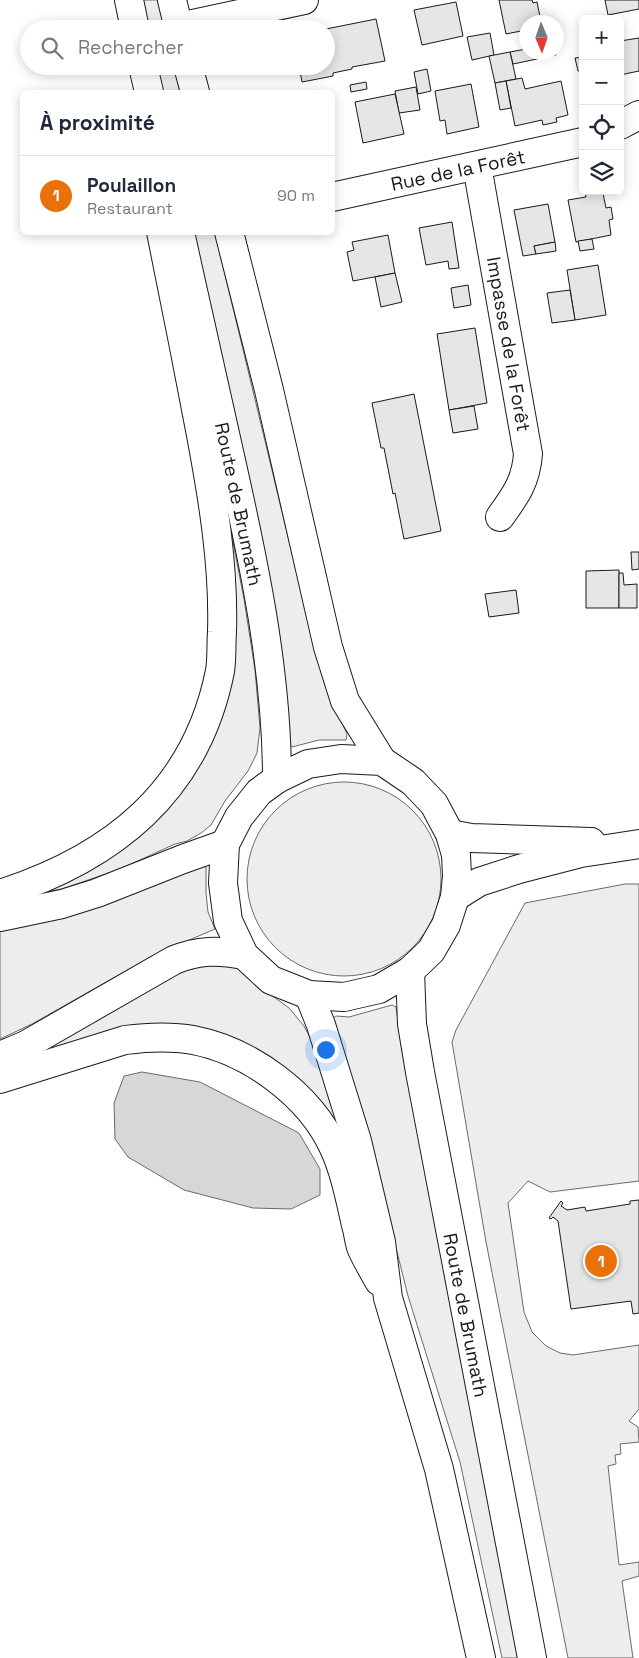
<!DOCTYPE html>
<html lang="fr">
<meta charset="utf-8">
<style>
:root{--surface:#fff;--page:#f2f2f3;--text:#1f2937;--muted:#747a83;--line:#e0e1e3;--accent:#0b8043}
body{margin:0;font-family:"Space Grotesk",sans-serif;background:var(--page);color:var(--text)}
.controls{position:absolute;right:15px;top:15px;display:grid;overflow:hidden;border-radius:8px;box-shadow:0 2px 12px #0003}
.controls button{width:45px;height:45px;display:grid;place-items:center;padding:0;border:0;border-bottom:1px solid var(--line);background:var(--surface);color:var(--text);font:25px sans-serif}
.compass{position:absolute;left:519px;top:15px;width:45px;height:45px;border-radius:50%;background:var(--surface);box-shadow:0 2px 12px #0003;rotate:178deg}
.you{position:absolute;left:325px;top:1049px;width:18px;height:18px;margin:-12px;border:4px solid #fff;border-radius:50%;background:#1a73e8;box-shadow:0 0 0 8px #1a73e833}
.badge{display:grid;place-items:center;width:32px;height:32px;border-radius:50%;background:var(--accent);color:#fff;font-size:16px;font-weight:700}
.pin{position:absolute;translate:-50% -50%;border:2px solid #fff;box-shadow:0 1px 5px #0006}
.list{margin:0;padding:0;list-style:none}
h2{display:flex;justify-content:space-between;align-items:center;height:65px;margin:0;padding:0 20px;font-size:21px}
h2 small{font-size:16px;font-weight:400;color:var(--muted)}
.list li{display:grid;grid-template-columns:32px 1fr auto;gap:15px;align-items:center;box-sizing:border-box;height:80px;padding:0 20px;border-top:1px solid var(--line)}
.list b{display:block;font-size:19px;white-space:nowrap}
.list p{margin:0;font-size:16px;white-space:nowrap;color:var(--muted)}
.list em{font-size:16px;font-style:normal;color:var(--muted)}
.icon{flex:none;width:28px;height:28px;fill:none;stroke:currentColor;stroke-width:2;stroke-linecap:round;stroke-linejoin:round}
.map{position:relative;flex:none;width:639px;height:1658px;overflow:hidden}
.search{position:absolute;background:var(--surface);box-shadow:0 2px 12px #0003;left:20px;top:20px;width:315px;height:55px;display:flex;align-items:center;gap:12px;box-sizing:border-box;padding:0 18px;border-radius:28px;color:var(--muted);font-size:19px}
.panel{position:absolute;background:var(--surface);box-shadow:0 2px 12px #0003;left:20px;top:90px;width:315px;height:145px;border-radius:8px}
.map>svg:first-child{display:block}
.built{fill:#ededed;stroke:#6a6a6a}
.water{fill:#d7d7d7;stroke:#6a6a6a}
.building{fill:#e6e6e6;stroke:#1a1a1a}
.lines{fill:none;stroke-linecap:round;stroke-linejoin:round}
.minor-casing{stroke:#1a1a1a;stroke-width:30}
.major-casing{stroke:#1a1a1a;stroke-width:30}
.minor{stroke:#fff;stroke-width:28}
.major{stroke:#fff;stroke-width:28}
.labels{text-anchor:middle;stroke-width:4;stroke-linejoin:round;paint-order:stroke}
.street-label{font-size:19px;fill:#1a1a1a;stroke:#fff}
</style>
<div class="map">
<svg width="639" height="1658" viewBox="0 0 639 1658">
<rect width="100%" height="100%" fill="#fff"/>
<g class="built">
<polygon points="142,0 158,0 165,29 148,29"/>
<polygon points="156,66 174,66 180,92 162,92"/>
<polygon points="194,233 215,233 315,649 325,685 347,734 346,740 319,740 292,747 290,744"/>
<polygon points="227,511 244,599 255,670 260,728 257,753 248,771 225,801 211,825 201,833 187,841 175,844 120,869 62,889 39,893 172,803 188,783 200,761"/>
<circle cx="344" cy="879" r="97"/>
<polygon points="199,863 206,867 206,893 208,912 215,929 152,956 32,1024 0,1039 0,924"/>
<polygon points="625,884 639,884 639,1181 550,1192 528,1181 508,1203 524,1312 532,1332 546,1346 560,1353 573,1355 639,1345 639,1409 629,1421 638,1427 639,1442 620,1444 621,1454 615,1455 616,1464 608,1466 619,1565 639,1562 639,1576 622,1581 633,1658 568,1658 486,1242 452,1042 456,1030 525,903"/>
<polygon points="232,963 249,979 289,1008 304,1026 313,1043 338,1125 337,1126 215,1035 46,1055 42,1048 183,967"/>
<polygon points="392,1005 396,1007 402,1050 518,1658 502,1658 460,1462 408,1296 365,1123 333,1022 333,1018 336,1016 349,1017"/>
</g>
<polygon class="water" points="142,1072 200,1082 299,1133 320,1169 320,1195 291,1209 253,1208 184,1190 128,1157 115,1139 114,1103 124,1076"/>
<g class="building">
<polygon points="499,0 532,0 533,3 537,2 541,22 526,22 526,30 506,34"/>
<polygon points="605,0 639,0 639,9 608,15"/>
<polygon points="456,2 463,36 422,45 414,10"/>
<polygon points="376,19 385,61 352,67 352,69 333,73 333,76 302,82 299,66 326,66 326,29"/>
<polygon points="490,33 494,55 472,60 467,37"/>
<polygon points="639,38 639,71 620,75 620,41"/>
<polygon points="526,49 526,52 555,52 556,55 513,64 510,52"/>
<polygon points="510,52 516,79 495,83 489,56"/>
<polygon points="583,57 583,70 578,71 575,58"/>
<polygon points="427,69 431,91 418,94 414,72"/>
<polygon points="522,78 525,89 561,81 568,115 556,118 557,122 543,125 542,120 515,126 506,81"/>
<polygon points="506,81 511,108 500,110 495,83"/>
<polygon points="366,82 367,89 351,92 350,85"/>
<polygon points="471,84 479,127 447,134 445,120 440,121 435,91"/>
<polygon points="416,87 420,110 399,113 395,91"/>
<polygon points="395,94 404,134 363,143 355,102"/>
<polygon points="594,191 603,193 606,208 611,207 613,219 609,220 611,235 576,242 568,200 586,197 585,193"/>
<polygon points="548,204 555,242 534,246 536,254 523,256 514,210"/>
<polygon points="452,222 459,268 449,269 448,261 426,265 419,228"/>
<polygon points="388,235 395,273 353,281 347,252 354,250 352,242"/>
<polygon points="592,239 594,249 580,251 578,241"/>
<polygon points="555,242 556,251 536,254 534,246"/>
<polygon points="598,265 606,315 575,320 567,270"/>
<polygon points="395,273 402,302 381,307 375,277"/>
<polygon points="468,285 471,305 454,308 451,288"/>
<polygon points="570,290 575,320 552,323 547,293"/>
<polygon points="475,328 487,403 449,410 437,334"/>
<polygon points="414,394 441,531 404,539 395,493 393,494 384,448 381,448 372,403"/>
<polygon points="474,406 478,429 453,433 449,410"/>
<polygon points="631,552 639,552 639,569 632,570"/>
<polygon points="619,570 619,608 586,608 586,571"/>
<polygon points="619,573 623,573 624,585 637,584 637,608 619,608"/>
<polygon points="516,590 519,613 489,617 485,594"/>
<polygon points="639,1200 639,1313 633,1314 631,1301 571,1309 558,1221 553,1217 551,1219 549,1218 561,1201 563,1203 561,1206 567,1210 585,1207 586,1211 630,1204 630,1201"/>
</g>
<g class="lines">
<defs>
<g id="minor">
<polyline points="179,27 304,0"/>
<polyline points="620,125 639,115"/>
<path d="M477,166L528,454C526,481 516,495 500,517"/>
<polyline points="332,197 583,142"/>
<polyline points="450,834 471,838 591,842"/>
<polyline points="455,897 479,882 519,869 581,853 639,844"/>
</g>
<g id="major">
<polyline points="129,0 135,29"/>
<polyline points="172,0 179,29"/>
<polyline points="143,66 149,92"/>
<polyline points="188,66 195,92"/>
<path d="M180,232C197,310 215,388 232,465C255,568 277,673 277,779"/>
<polyline points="229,232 269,390 328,647 345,701 382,761"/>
<polygon points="341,759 382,761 413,782 434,804 450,834 456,855 457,876 455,897 446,925 431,951 410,971 379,989 344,997 309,995 271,980 244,955 228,921 223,883 225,844 239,817 259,792 277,779 308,764"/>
<path d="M0,894C112,858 196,792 220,671C222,659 221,645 222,632C224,566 213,499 201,435C188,367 175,300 161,232"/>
<polyline points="0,917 62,904 97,893 183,859 225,844"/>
<polyline points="410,971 412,1024 420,1072 532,1658"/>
<polyline points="309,995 321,1025 357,1141 381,1242 388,1298 439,1469 481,1658"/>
<path d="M0,1056L26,1045L174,960C199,950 218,950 244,955"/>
<path d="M0,1079L125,1040C148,1037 171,1036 193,1040C250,1051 310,1095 334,1148C345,1172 350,1199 356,1225C358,1232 359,1240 361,1247C366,1259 373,1270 379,1281"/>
</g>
</defs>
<use href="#minor" class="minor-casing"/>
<use href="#major" class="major-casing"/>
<use href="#minor" class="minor"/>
<use href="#major" class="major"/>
</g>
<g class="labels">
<g class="street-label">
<text transform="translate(458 170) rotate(-12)" y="7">Rue de la Forêt</text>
<text transform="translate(509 344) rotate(80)" y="7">Impasse de la Forêt</text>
<text transform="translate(239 504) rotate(78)" y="7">Route de Brumath</text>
<text transform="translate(466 1315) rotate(79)" y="7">Route de Brumath</text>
</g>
</g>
</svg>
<div class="controls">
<button>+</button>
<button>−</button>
<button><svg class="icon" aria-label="locate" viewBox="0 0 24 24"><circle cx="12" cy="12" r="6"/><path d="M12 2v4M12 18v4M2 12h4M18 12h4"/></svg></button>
<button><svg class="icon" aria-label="layers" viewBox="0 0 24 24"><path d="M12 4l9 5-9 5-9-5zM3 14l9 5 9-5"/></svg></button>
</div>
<svg class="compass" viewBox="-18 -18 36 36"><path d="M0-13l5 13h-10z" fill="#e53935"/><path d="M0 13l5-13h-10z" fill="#747a83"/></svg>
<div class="you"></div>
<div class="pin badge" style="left:601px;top:1261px;background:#e8710a">1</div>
<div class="search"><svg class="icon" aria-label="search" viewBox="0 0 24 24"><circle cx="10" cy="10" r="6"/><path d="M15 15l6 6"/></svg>Rechercher</div>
<section class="panel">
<h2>À proximité<small></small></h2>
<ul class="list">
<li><span class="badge" style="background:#e8710a">1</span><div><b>Poulaillon</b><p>Restaurant</p></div><em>90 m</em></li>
</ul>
</section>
</div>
